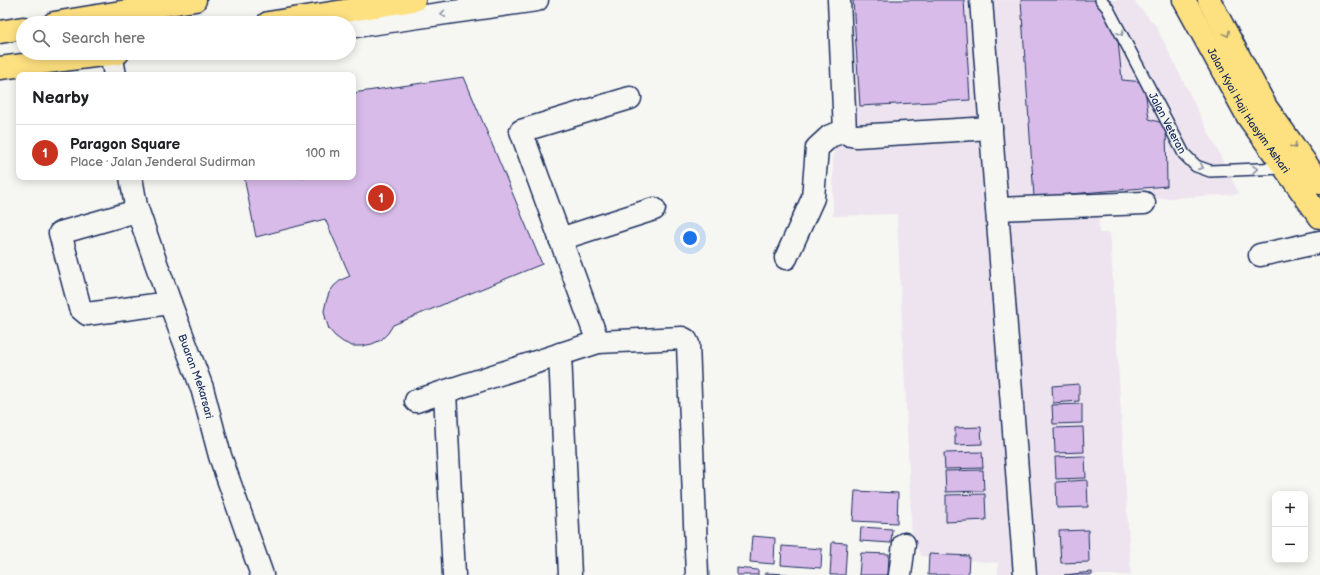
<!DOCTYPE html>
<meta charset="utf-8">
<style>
:root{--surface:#fff;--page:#f2f2f2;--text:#202124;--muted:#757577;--line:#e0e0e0;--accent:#c8321e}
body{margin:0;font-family:"Balsamiq Sans",sans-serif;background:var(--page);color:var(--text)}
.controls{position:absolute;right:12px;bottom:12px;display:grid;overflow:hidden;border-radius:8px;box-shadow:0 2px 10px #0003}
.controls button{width:36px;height:36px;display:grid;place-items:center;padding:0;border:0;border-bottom:1px solid var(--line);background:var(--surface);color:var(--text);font:20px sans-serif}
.you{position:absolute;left:690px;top:238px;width:14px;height:14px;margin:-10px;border:3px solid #fff;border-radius:50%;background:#1a73e8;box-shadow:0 0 0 6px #1a73e833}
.badge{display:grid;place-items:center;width:26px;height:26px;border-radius:50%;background:var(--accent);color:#fff;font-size:13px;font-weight:700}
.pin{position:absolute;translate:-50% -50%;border:2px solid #fff;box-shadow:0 1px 4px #0006}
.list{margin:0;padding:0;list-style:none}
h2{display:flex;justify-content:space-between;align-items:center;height:52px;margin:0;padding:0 16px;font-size:17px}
h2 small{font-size:13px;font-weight:400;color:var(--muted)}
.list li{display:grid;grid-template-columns:26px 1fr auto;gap:12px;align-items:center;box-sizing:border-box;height:56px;padding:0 16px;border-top:1px solid var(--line)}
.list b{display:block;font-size:15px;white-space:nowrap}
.list p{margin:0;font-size:13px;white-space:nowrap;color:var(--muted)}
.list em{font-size:13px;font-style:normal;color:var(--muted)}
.icon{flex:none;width:22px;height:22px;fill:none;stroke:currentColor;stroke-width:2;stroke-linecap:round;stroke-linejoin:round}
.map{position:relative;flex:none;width:1320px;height:575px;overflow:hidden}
.search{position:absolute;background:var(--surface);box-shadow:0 2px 10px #0003;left:16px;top:16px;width:340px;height:44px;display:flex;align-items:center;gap:10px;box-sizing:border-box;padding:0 14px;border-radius:22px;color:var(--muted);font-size:15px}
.panel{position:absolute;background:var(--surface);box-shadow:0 2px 10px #0003;left:16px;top:72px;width:340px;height:108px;border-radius:8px}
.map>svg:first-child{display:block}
.built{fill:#ede4ef}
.building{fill:#d8bbe9;stroke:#1b2f5e}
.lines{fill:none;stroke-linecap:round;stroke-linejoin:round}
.service-casing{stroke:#1b2f5e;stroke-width:14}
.minor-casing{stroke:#1b2f5e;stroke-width:25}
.tertiary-casing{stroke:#1b2f5e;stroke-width:25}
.primary-casing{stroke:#1b2f5e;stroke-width:25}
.service{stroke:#f6f6f2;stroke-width:11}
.minor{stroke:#f6f6f2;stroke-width:22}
.tertiary{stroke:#f6f6f2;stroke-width:22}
.primary{stroke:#fde080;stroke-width:22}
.oneway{stroke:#8892a8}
.oneway2{stroke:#8c886f}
.labels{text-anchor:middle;stroke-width:3;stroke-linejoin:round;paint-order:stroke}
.street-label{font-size:11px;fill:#1b2f5e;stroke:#f6f6f2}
</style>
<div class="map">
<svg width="1320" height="575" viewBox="0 0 1320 575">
<rect width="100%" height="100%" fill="#f6f6f2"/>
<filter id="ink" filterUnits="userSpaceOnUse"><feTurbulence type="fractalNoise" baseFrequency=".025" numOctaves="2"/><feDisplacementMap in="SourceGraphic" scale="8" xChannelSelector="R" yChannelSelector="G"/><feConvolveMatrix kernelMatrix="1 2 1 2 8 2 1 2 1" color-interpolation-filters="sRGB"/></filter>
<g filter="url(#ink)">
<polygon class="built" points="834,0 1133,0 1156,26 1239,194 1098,202 1099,233 1110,233 1131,575 998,575 998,563 921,556 912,535 897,214 833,216"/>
<g class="building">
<polygon points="853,0 964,0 970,100 860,106"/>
<polygon points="1021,0 1097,0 1117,31 1122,80 1144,82 1149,119 1166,124 1167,186 1034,197"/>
<polygon points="464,77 542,264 393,325 388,333 381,340 372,344 362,346 352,346 343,342 335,336 329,329 326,320 324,311 326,302 329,293 334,286 341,280 350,276 325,219 256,237 244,177 353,177 353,93"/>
<polygon points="1079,384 1079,401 1053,403 1052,386"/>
<polygon points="1082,404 1082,423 1053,424 1052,405"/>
<polygon points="981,427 982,444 955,445 955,428"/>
<polygon points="1083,427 1084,452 1055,453 1054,428"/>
<polygon points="982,452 983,468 945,469 944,453"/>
<polygon points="1085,456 1086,478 1056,479 1055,457"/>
<polygon points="983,470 984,491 946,492 945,471"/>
<polygon points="1087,480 1088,507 1057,508 1056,482"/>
<polygon points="855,491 898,493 897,523 853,521"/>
<polygon points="985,494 986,520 946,522 946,495"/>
<polygon points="861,527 892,529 891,543 860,541"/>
<polygon points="1088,530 1089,562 1061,563 1059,531"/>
<polygon points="752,536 775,538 774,564 750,562"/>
<polygon points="832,542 847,543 845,575 830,575"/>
<polygon points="782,546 822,549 821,568 781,565"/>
<polygon points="861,553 889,554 888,575 859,575"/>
<polygon points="929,554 969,556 968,575 928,575"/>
<polygon points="737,568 758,570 758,575 737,575"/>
<polygon points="1092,572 1092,575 1064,575"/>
<polygon points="765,573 788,574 788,575 764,575"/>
</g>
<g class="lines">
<defs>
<g id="service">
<path id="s1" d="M1101,0L1107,7L1184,154L1196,166L1210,171L1283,168"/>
</g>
<g id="minor">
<polyline points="839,0 845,131 850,135 856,136 991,128"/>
<polyline points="111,54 115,75"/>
<path id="s2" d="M131,177L136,206L170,303L202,388L220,456L262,575"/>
<polyline points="137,209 133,212 60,233 80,308 87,314 170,303"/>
<polyline points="998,209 1144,203"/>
<polyline points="560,239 654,209"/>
<polyline points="1260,255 1320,242"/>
<polyline points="786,258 813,198 817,148 830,136 845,131"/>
<polyline points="598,342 521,131 630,98"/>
<polyline points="560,354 570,575"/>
<polyline points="445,392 454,575"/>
<polyline points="416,401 598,342 682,338 686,340 688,344 697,575"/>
<polyline points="900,575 904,544"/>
</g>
<g id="tertiary">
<polyline points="981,0 1025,575"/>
<polyline points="349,27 537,0"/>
</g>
<g id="primary">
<path id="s3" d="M1184,0L1248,117L1320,217"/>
<polyline points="1209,0 1266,107 1320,183"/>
<polyline points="54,23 195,0"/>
<polyline points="268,23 414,0"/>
<polyline points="0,32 23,28"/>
<polyline points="0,68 118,53"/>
</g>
</defs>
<use href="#service" class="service-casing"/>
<use href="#minor" class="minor-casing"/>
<use href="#tertiary" class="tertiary-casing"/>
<use href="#primary" class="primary-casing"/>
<use href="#service" class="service"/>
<use href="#minor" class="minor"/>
<use href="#tertiary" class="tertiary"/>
<use href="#primary" class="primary"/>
</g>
<defs><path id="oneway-chevron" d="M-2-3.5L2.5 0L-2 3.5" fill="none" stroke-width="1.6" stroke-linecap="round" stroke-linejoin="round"/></defs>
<g class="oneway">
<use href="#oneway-chevron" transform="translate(443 14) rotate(172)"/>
<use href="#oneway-chevron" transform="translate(1121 33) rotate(63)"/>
<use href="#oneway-chevron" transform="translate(1201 167) rotate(24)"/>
<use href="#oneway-chevron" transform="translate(1255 169) rotate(-3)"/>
</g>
<g class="oneway2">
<use href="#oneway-chevron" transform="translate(1227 34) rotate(62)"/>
<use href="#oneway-chevron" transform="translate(1294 146) rotate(55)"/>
</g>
</g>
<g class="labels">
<g class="street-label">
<text dy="4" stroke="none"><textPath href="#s3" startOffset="128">Jalan Kyai Haji Hasyim Ashari</textPath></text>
<text dy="4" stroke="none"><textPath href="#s1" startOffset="140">Jalan Veteran</textPath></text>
<text dy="4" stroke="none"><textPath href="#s2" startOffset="210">Buaran Mekarsari</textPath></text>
</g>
</g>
</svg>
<div class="controls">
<button>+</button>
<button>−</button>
</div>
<div class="you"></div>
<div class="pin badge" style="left:381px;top:198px">1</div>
<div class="search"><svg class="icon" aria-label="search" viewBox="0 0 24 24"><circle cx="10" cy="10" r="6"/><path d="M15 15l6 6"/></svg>Search here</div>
<section class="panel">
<h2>Nearby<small></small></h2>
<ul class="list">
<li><span class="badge">1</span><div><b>Paragon Square</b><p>Place · Jalan Jenderal Sudirman</p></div><em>100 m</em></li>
</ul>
</section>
</div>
